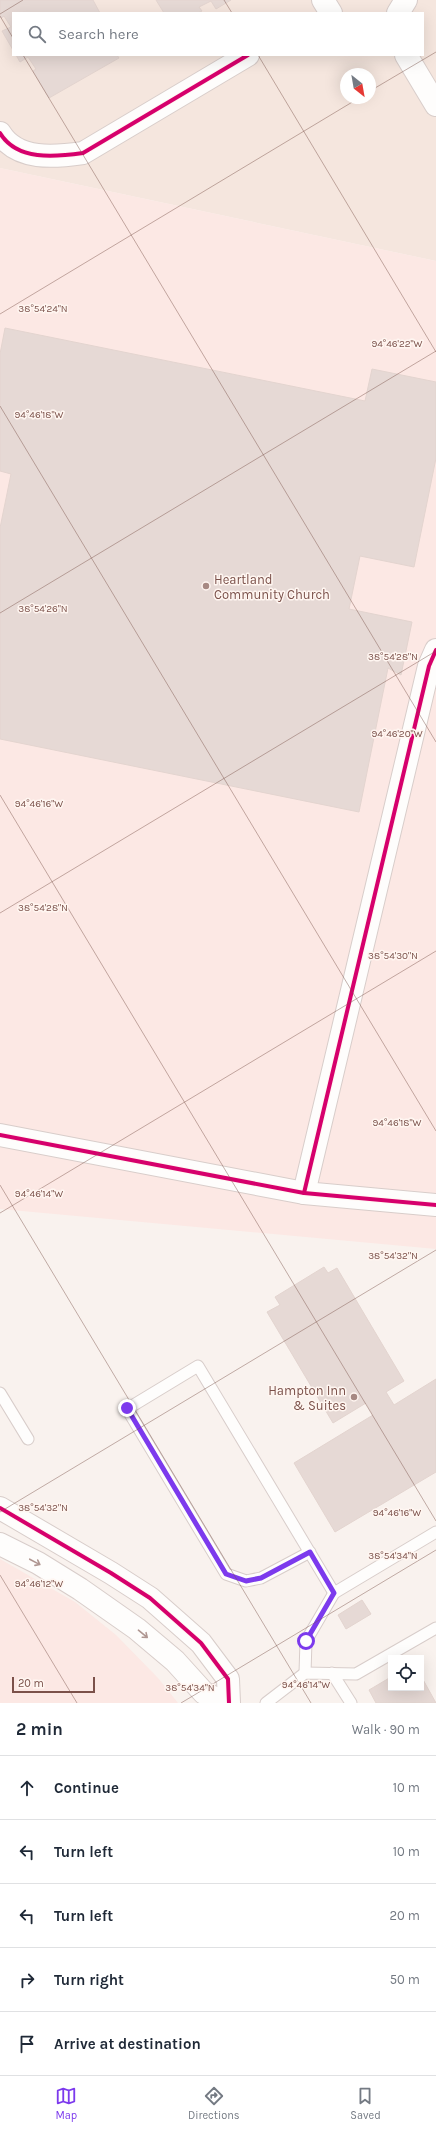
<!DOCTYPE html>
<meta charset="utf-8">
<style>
:root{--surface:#fff;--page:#f6f6f7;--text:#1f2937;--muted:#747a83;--line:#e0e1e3;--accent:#7c3aed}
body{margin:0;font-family:Karla,sans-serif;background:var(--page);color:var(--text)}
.controls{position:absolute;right:12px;bottom:12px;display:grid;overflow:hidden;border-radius:0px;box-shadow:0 4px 16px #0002}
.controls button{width:36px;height:36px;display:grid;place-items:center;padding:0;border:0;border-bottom:1px solid var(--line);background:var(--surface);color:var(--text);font:20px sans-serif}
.compass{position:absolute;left:340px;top:68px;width:36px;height:36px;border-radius:50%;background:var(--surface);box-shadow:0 4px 16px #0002;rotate:149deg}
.scale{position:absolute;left:12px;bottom:10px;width:83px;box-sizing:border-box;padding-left:4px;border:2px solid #7b514a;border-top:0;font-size:11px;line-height:14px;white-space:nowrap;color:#7b514a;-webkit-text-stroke:3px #fff6f1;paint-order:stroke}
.stop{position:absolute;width:12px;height:12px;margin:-9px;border:3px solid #7c3aed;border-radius:50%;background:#fff}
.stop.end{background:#7c3aed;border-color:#fff;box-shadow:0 1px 4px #0008}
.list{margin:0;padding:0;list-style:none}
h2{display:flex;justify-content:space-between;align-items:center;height:52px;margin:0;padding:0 16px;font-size:17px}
h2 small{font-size:13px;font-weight:400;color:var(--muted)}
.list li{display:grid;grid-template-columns:26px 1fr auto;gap:12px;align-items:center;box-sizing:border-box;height:64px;padding:0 16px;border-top:1px solid var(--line)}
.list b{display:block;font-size:15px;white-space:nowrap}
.list em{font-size:13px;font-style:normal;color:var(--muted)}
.icon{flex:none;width:22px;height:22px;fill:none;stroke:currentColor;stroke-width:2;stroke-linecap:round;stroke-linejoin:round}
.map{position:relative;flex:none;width:436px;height:1703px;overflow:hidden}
.search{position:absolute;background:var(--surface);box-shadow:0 4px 16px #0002;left:12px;right:12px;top:12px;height:44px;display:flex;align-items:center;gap:10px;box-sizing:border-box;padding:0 14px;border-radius:0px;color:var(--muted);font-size:15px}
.sheet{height:372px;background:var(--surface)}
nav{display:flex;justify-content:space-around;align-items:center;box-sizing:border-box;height:56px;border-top:1px solid var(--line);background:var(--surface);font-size:11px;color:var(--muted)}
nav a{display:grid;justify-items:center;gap:2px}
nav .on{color:var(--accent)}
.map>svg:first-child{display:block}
.residential{fill:#f5e6de;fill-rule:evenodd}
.commercial{fill:#fce8e4}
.building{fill:#e6d9d5;stroke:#e3d4cf}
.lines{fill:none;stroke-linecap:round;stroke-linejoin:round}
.lane-casing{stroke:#d8cdca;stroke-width:13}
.street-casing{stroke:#d8cdca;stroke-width:24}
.lane{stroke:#fefdfc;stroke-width:11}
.street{stroke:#fefdfc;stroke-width:22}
.cycleway-casing{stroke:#fff6f1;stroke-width:6}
.cycleway{stroke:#d6006c;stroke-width:4}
.oneway{stroke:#af9691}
.route{stroke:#7c3aed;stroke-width:5}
.ticks{fill:none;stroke:#7b514a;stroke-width:1;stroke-opacity:0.45}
.poi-dot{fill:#a78983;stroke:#fff6f1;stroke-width:1.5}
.labels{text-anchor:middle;stroke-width:3;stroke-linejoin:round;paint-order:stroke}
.poi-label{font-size:13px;fill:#7b514a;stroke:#fff6f1;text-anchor:start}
.ticks-label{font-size:10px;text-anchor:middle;fill:#7b514a;stroke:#fff6f1;stroke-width:3;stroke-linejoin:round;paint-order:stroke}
</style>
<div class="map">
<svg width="436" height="1703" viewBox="0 0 436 1703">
<rect width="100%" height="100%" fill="#f9f2ee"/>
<path class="residential" d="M0,0H436V261L0,168ZM13,13H423V55H13ZM346,74H370V98H346Z"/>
<g class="commercial">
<polygon points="0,168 436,261 436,1249 0,1209"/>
<polygon points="0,1559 75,1602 116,1635 158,1678 178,1703 0,1703"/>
</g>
<g class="building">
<polygon points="0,0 93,0 100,13 13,13 13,50 2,31 11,27 4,16 1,18 0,16"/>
<polygon points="156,0 231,0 216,9 211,1 199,7 202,11 198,13 164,13"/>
<polygon points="16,55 117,55 119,58 49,98 33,71 36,69 28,57 20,62"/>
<polygon points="5,328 365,401 372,369 436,382 436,458 414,567 360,556 349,609 412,622 401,675 388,668 359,812 0,739 0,528 11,474 0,471 0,354"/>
<polygon points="324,1267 328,1273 337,1268 404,1381 386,1392 394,1405 436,1379 436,1472 335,1532 294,1463 373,1415 366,1403 333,1423 267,1312 280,1305 275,1297"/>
<polygon points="362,1600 371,1614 346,1629 338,1615"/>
<polygon points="421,1676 436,1703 376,1703 369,1690 391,1677 391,1688 421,1688"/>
</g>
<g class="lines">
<defs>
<g id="lane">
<polyline points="0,1393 28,1439"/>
<polyline points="310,1552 261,1578 246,1581 226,1574 127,1409 198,1366 334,1593"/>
<polyline points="305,1673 306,1641 334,1593 436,1532"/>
<polyline points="332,1673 351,1703"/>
<polyline points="266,1703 305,1673 356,1674 436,1628"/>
</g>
<g id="street">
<polyline points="323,0 331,13"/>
<polyline points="398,13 406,0"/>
<polyline points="406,55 436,105"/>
<path d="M0,133C17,161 55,157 83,153L248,55"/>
<polyline points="0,1135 304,1193 436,1205"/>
<polyline points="304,1193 429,666 436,650"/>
<polyline points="0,1508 111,1573 150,1598 201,1643 228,1679 229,1703"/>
<polyline points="0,1544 38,1563 80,1589 137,1629 175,1661 204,1693 226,1703"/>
</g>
</defs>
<use href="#lane" class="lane-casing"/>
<use href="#street" class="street-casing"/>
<use href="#lane" class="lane"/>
<use href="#street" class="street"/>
<defs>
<g id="cycleway">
<path d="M0,133C17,161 55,157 83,153L248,55"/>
<polyline points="0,1135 304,1193 436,1205"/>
<polyline points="304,1193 429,666 436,650"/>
<polyline points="0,1508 111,1573 150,1598 201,1643 228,1679 229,1703"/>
</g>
</defs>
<use href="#cycleway" class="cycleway-casing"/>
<use href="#cycleway" class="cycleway"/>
</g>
<defs><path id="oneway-shaft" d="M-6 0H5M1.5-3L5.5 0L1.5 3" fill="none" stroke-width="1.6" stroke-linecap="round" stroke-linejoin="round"/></defs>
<g class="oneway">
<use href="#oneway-shaft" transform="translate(35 1562) rotate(28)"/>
<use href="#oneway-shaft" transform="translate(143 1634) rotate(40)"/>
</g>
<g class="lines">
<polyline class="route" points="127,1408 226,1574 246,1581 261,1578 310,1552 334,1593 306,1641"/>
</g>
<path class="ticks" d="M224,0L232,13M0,14L23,0M0,16L13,38M23,55L436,742M258,55L436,352M370,91L436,52M0,314L359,98M0,406L436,1131M0,613L436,351M0,795L436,1521M0,913L436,651M0,1185L311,1703M0,1213L436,951M0,1512L436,1250M0,1575L77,1703M181,1703L436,1550"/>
<g class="poi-dot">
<circle cx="206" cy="586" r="4"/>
<circle cx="354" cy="1397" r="4"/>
</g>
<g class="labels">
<g class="poi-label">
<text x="214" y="584">Heartland<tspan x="214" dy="15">Community Church</tspan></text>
<text x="346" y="1395" text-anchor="end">Hampton Inn<tspan x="346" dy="15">&amp; Suites</tspan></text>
</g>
</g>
<g class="ticks-label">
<text x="43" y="312">38°54'24"N</text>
<text x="397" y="347">94°46'22"W</text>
<text x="39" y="418">94°46'18"W</text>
<text x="43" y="612">38°54'26"N</text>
<text x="393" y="660">38°54'28"N</text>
<text x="397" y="737">94°46'20"W</text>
<text x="39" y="807">94°46'16"W</text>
<text x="43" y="911">38°54'28"N</text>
<text x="393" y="959">38°54'30"N</text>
<text x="397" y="1126">94°46'18"W</text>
<text x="39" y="1197">94°46'14"W</text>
<text x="393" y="1259">38°54'32"N</text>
<text x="43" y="1511">38°54'32"N</text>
<text x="397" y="1516">94°46'16"W</text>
<text x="393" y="1559">38°54'34"N</text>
<text x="39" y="1587">94°46'12"W</text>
<text x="306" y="1688">94°46'14"W</text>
<text x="190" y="1691">38°54'34"N</text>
</g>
</svg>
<div class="controls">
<button><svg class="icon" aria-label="locate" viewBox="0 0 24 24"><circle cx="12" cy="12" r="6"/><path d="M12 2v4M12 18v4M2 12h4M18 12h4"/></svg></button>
</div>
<svg class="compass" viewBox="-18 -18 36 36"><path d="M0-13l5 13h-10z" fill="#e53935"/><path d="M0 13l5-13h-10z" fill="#747a83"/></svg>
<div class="scale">20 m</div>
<div class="stop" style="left:306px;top:1641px"></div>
<div class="stop end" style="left:127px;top:1408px"></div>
<div class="search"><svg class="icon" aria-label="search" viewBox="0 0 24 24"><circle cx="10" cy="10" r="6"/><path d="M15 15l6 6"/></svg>Search here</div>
</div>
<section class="sheet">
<h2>2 min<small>Walk · 90 m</small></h2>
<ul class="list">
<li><svg class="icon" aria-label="ahead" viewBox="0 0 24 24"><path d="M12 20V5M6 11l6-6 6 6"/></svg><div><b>Continue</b></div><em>10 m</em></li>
<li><svg class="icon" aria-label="left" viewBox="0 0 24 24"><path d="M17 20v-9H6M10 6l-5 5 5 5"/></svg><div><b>Turn left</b></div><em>10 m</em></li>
<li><svg class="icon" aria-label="left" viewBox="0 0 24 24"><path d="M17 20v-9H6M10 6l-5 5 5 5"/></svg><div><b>Turn left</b></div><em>20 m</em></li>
<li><svg class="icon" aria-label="right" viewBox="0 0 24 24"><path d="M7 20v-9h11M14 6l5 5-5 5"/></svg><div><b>Turn right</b></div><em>50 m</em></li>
<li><svg class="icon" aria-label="arrive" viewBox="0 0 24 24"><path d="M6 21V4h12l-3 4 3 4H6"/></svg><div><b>Arrive at destination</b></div></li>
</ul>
</section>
<nav>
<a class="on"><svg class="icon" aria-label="map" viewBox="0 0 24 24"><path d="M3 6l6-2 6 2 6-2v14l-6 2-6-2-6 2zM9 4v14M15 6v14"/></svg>Map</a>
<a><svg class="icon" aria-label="directions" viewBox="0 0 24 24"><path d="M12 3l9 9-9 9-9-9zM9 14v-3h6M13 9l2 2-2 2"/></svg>Directions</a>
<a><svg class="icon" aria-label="saved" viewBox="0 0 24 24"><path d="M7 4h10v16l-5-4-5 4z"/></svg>Saved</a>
</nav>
